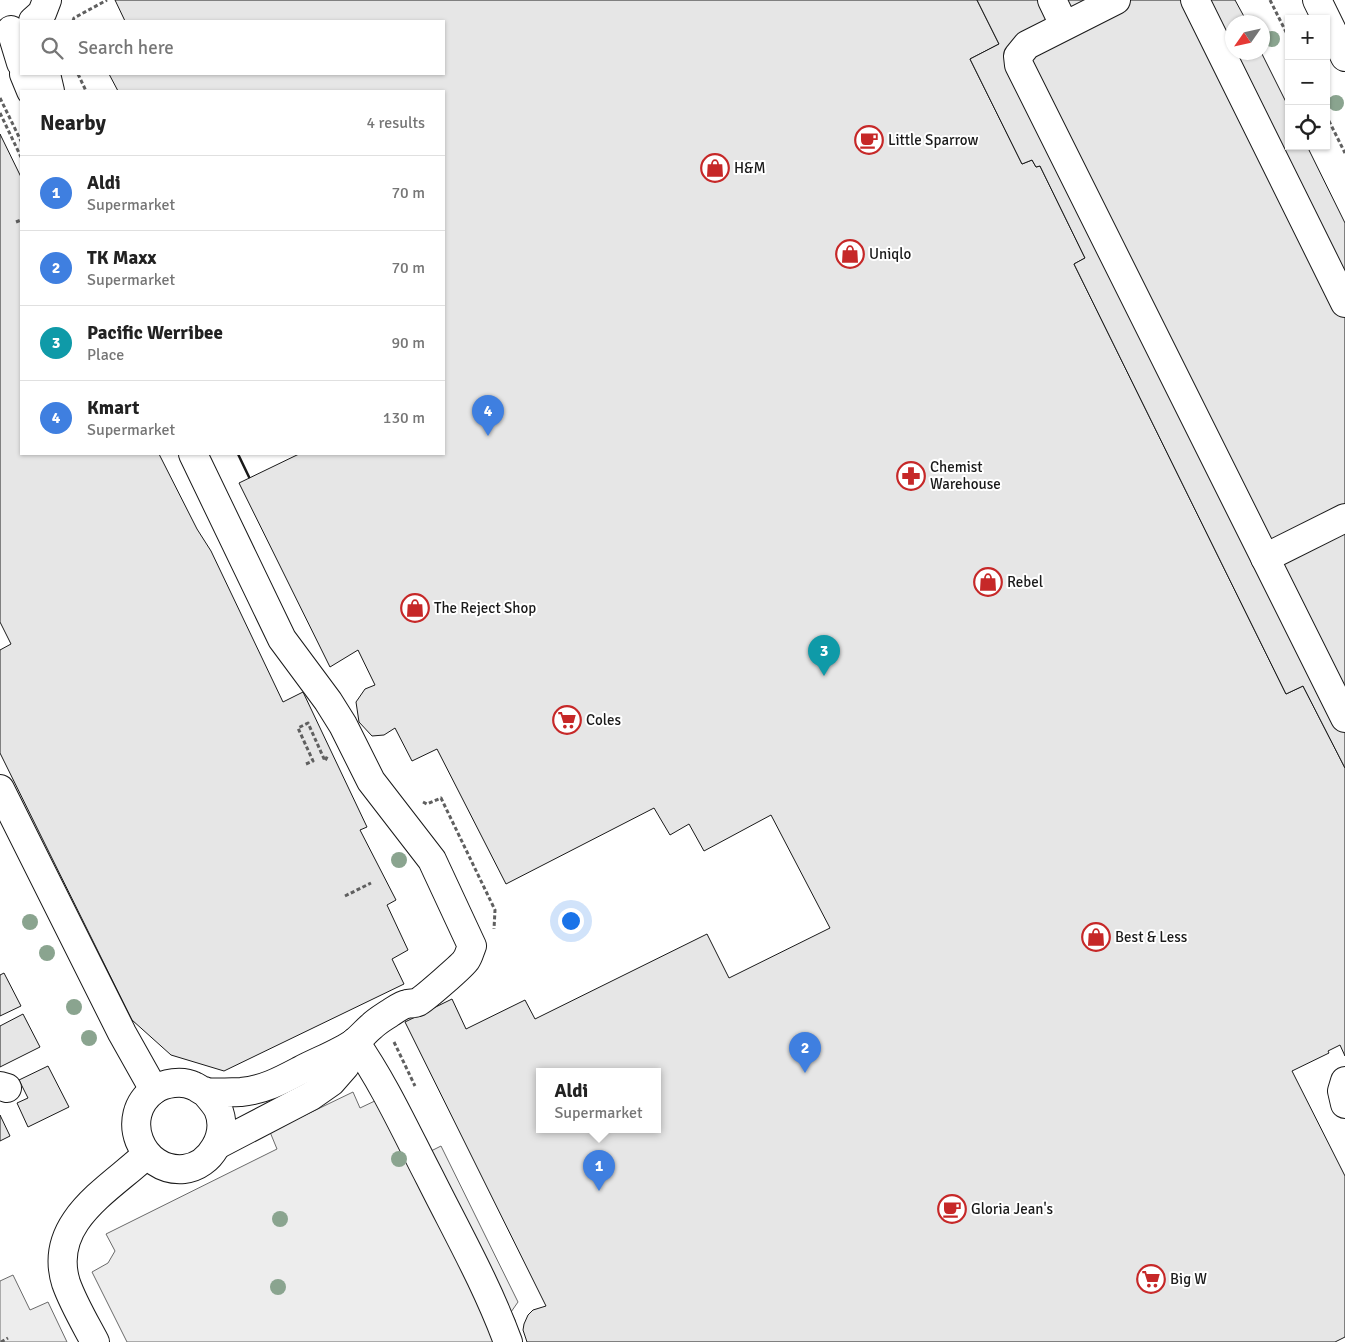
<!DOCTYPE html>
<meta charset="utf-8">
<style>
:root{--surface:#fff;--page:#f2f2f2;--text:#222;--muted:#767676;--line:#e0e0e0;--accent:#0f766e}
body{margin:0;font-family:Signika,sans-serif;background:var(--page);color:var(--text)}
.controls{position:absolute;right:15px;top:15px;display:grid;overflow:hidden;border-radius:0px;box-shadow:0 1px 4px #0004}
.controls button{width:45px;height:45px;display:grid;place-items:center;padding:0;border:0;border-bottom:1px solid var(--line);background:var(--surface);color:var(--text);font:25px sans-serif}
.compass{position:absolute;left:1225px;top:15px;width:45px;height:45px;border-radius:50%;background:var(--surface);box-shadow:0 1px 4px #0004;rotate:236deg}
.you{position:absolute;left:570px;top:920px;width:18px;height:18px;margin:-12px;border:4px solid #fff;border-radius:50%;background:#1a73e8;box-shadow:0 0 0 8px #1a73e833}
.badge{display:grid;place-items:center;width:32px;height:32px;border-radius:50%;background:var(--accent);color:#fff;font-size:16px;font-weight:700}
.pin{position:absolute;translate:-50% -41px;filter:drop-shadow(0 1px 2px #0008)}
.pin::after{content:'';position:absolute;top:26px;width:18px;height:15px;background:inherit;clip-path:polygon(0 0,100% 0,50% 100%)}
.popup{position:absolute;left:536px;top:1068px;width:125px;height:65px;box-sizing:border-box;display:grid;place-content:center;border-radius:0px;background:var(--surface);filter:drop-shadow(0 1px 4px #0005);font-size:16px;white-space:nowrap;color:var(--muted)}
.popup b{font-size:19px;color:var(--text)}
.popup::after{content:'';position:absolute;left:50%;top:100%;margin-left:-10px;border:10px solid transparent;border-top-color:var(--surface)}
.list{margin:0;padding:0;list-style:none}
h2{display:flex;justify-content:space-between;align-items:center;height:65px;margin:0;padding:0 20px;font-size:21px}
h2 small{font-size:16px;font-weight:400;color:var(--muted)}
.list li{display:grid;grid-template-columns:32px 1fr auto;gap:15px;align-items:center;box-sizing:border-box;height:75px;padding:0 20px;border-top:1px solid var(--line)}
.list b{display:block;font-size:19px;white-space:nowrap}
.list p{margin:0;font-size:16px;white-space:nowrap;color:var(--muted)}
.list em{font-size:16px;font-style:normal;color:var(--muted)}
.icon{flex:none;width:28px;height:28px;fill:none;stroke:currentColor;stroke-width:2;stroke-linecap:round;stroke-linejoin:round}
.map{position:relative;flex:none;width:1345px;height:1342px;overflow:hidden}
.search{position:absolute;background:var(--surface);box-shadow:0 1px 4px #0004;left:20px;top:20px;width:425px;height:55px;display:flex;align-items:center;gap:12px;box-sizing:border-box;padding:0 18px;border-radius:0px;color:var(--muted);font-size:19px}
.panel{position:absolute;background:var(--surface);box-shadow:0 1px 4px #0004;left:20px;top:90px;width:425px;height:365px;border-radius:0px}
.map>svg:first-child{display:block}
.parking{fill:#ededed;stroke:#6a6a6a}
.building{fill:#e6e6e6;stroke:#1a1a1a;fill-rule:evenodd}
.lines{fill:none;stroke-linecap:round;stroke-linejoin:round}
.minor-casing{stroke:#1a1a1a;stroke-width:30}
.major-casing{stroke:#1a1a1a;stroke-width:30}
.path{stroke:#5f5f5f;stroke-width:3;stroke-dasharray:4 2.5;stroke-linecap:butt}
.minor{stroke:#fff;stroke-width:28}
.major{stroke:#fff;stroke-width:28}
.wall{stroke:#1a1a1a;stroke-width:2.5}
.tree{fill:#8aa48f}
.labels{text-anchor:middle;stroke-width:4;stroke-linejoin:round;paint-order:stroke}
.poi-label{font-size:15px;fill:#1a1a1a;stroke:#fff;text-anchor:start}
</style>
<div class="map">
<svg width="1345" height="1342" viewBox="0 0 1345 1342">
<rect width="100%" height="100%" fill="#fff"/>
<g class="parking">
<polygon points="400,1089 431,1151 441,1146 518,1302 511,1312 515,1320 516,1331 520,1342 127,1342 92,1272 108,1263 115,1251 106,1234 277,1149 270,1132 353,1092 360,1108"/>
<polygon points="13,1275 30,1310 48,1302 67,1342 0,1342 0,1281"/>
</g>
<g class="building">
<path d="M115,0H977L999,44L970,59L1022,164L1032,160L1036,167L1040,166L1085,258L1074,264L1286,694L1303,686L1345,768V1056L1340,1045L1328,1051L1329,1053L1292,1071L1345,1176V1337L1335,1342H527L523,1330L524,1324L528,1315L533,1310L546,1306L405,1022L452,999L466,1029L525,1000L535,1019L707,934L729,978L830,928L771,815L704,851L689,824L670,835L654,808L506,884L437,749L412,761L395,728L384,735L372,736L359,722L356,702L365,689L375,685L358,650L330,667L239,483L299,454H444V91H118L109,74H444V21H125ZM540,1072H658V1130H540Z"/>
<polygon points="977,0 1235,0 1247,22 1232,22 1232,52 1261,52 1289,108 1289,146 1307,146 1345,223 1345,768 1303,686 1286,694 1074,264 1085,258 1040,166 1036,167 1032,160 1022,164 970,59 999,44"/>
<polygon points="0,134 21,177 21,454 159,454 197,529 211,551 283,702 303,692 367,827 360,830 396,900 387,905 408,950 392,959 404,984 224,1071 171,1055 132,1020 0,753 0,650 11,644 0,622"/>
<polygon points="4,973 21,1006 0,1016 0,975"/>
<polygon points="23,1014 40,1047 0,1067 0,1026"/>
<polygon points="48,1066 69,1107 28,1127 17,1103 28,1098 19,1080"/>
<polygon points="0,1115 10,1136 0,1141"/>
</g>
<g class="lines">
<defs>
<g id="minor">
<polyline points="1052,0 1064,25"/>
<polyline points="1116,0 1027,45 1018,56 1019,65 1345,718"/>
<polyline points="1195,0 1345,303"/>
<polyline points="33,21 42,13 47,0"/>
<polyline points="11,30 21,63"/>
<polyline points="24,74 31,91"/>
<polyline points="46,74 50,91"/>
<path d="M193,454L282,639L328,701L343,725L371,781L432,860L472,946C470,950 469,956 466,960C463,965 424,999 418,1002C414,1004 410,1003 407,1004C401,1005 395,1010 390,1013C384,1017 377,1021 372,1026C366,1031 361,1037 355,1042C340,1053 318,1061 301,1070C282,1080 264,1090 241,1092C232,1092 212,1094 203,1091C200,1090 197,1087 194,1086C182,1080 164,1083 154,1090C118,1116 141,1173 184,1169C211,1166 229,1134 218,1109C214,1102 209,1097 204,1091"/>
<polyline points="1265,558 1345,518"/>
<polyline points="0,789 122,1033 154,1090"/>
<path d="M355,1042C385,1085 406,1132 430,1178C457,1232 487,1285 508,1342"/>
<polyline points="1345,1081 1342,1091 1345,1104"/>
<polyline points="0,1086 7,1088"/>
<polyline points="217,1145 311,1096 331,1082 345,1066 355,1042"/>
<path d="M95,1342C85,1323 73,1303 66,1283C47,1222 110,1189 146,1155"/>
</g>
<polyline id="major" points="1317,0 1345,57"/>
</defs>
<use href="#minor" class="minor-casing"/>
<use href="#major" class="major-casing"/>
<g class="path">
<polyline points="1270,0 1289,38"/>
<polyline points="73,21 74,18 107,0"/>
<polyline points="78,74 86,91"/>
<polyline points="0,98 21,141"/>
<polyline points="0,113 21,157"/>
<polyline points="1326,115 1345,153"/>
<polyline points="16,222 21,220"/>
<polyline points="306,764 313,761 298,728 308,723 325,761 328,755"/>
<polyline points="423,802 427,804 441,798 495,910 494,929"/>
<polyline points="345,896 371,883"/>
<polyline points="394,1042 415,1086"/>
<polyline points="1,1342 8,1338"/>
</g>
<use href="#minor" class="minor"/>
<use href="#major" class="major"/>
<polyline class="wall" points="238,454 249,477"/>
</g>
<g class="tree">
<circle cx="1272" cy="39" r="8"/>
<circle cx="1336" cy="103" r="8"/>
<circle cx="399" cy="860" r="8"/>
<circle cx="30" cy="922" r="8"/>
<circle cx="47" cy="953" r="8"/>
<circle cx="74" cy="1007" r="8"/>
<circle cx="89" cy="1038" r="8"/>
<circle cx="399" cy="1159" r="8"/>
<circle cx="280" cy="1219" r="8"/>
<circle cx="278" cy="1287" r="8"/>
</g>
<defs>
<symbol id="cafe-ring" viewBox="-11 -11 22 22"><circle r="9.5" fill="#fff" stroke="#c62828" stroke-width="1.5"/><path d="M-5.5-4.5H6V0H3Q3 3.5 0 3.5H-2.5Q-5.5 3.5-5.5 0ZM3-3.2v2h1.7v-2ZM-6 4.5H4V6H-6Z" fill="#c62828"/></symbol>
<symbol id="shop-ring" viewBox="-11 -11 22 22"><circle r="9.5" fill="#fff" stroke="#c62828" stroke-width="1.5"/><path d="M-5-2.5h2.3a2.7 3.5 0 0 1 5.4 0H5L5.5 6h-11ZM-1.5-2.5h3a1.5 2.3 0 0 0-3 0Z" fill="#c62828"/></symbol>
<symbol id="pharmacy-ring" viewBox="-11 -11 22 22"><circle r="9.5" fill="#fff" stroke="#c62828" stroke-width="1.5"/><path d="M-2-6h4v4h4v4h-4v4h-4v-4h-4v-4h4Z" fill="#c62828"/></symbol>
<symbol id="supermarket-ring" viewBox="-11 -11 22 22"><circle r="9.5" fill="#fff" stroke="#c62828" stroke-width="1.5"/><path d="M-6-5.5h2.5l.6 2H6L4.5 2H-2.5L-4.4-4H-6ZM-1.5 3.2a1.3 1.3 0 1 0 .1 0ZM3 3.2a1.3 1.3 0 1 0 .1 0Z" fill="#c62828"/></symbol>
</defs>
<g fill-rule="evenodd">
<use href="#cafe-ring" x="853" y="124" width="32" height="32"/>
<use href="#shop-ring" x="699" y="152" width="32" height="32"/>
<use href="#shop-ring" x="834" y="238" width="32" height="32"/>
<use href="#pharmacy-ring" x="895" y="460" width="32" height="32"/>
<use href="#shop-ring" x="972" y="566" width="32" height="32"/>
<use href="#shop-ring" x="399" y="592" width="32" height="32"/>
<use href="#supermarket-ring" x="551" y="704" width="32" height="32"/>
<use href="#shop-ring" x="1080" y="921" width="32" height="32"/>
<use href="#cafe-ring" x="936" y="1193" width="32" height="32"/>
<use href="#supermarket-ring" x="1135" y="1263" width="32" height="32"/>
</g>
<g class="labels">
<g class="poi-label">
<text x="888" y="145">Little Sparrow</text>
<text x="734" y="173">H&amp;M</text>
<text x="869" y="259">Uniqlo</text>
<text x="930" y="472">Chemist<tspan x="930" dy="17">Warehouse</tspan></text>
<text x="1007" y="587">Rebel</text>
<text x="434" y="613">The Reject Shop</text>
<text x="586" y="725">Coles</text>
<text x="1115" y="942">Best &amp; Less</text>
<text x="971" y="1214">Gloria Jean's</text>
<text x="1170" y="1284">Big W</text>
</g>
</g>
</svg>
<div class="controls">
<button>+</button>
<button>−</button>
<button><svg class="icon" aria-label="locate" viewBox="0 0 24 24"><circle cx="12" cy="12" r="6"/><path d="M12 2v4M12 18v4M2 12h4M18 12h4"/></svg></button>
</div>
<svg class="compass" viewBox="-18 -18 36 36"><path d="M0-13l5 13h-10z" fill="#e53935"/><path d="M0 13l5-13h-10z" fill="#767676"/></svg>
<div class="you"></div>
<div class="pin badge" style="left:599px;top:1191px;background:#3f7fe0">1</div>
<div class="popup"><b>Aldi</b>Supermarket</div>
<div class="pin badge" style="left:805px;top:1073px;background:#3f7fe0">2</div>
<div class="pin badge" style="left:824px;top:676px;background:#0f9aa8">3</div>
<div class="pin badge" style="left:488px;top:436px;background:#3f7fe0">4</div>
<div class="search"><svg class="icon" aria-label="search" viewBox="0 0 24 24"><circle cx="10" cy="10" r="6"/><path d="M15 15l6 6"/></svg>Search here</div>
<section class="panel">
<h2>Nearby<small>4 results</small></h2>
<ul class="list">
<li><span class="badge" style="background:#3f7fe0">1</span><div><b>Aldi</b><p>Supermarket</p></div><em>70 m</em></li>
<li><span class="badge" style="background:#3f7fe0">2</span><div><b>TK Maxx</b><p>Supermarket</p></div><em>70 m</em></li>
<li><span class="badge" style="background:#0f9aa8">3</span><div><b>Pacific Werribee</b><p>Place</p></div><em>90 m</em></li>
<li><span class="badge" style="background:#3f7fe0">4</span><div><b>Kmart</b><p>Supermarket</p></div><em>130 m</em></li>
</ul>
</section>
</div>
